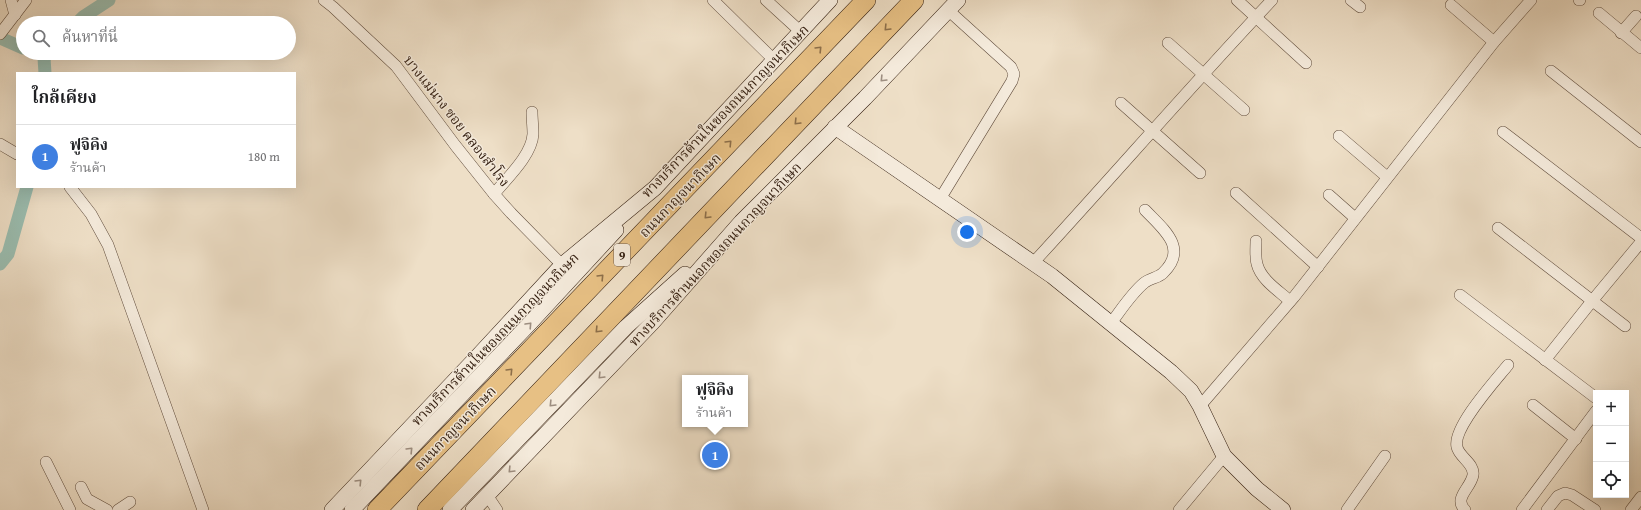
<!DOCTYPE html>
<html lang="th">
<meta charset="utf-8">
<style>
:root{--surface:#fff;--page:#f6f6f6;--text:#202124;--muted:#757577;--line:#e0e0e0;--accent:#8f2418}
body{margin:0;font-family:"Gentium Book Plus","Noto Serif Thai",serif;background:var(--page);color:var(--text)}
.controls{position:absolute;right:12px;bottom:12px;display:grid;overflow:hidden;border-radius:0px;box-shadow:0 4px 16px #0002}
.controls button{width:36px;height:36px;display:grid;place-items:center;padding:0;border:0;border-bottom:1px solid var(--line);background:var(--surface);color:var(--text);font:20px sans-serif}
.you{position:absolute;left:967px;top:232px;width:14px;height:14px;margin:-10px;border:3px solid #fff;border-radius:50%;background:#1a73e8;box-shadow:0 0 0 6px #1a73e833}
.badge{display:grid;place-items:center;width:26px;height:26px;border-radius:50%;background:var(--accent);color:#fff;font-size:13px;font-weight:700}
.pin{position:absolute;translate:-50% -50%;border:2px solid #fff;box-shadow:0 1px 4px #0006}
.popup{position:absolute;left:682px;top:375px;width:66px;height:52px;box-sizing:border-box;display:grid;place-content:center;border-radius:0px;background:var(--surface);filter:drop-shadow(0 1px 3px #0005);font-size:13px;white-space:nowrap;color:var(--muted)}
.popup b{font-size:15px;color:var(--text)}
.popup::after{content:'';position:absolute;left:50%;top:100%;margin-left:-8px;border:8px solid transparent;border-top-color:var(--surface)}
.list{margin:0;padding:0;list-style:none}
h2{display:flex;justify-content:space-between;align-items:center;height:52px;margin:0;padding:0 16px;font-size:17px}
h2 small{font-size:13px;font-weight:400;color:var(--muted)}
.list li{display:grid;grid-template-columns:26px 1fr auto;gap:12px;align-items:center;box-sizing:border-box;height:64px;padding:0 16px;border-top:1px solid var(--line)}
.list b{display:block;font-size:15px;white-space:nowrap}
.list p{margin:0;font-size:13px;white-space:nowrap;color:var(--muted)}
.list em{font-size:13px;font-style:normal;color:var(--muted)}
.icon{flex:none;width:22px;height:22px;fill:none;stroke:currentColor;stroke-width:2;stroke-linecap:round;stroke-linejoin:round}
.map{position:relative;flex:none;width:1641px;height:510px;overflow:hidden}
.search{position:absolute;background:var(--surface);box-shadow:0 4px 16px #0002;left:16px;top:16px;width:280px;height:44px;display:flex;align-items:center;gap:10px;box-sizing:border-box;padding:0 14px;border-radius:22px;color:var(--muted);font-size:15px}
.panel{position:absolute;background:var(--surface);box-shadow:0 4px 16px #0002;left:16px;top:72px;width:280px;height:116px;border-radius:0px}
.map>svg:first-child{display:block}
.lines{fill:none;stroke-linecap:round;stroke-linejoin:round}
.canal{stroke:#9abdb0;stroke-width:13}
.street-casing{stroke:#624e3e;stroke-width:12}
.secondary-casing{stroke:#331e10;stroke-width:16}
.highway-casing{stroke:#331e10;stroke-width:20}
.street{stroke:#f4eadb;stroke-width:11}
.secondary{stroke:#f4eadb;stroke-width:15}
.highway{stroke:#e7c084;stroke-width:19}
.oneway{stroke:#8d6f4a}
.oneway2{stroke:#9d8e80}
.labels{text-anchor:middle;stroke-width:3;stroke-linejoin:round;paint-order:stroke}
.shield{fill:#f4eadb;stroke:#6d5b4d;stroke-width:1}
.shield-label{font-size:13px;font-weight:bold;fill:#331e10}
.street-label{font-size:14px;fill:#331e10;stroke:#f4eadb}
</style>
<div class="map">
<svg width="1641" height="510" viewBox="0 0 1641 510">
<rect width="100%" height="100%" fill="#eedfc7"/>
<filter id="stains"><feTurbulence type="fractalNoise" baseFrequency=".005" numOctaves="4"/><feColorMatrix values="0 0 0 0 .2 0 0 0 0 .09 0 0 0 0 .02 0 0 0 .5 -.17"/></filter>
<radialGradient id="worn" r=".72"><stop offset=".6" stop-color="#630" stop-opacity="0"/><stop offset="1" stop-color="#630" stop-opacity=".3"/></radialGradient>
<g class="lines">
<g class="canal">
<polyline points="77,23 83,17 109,0"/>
<polyline points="0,38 23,48"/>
<polyline points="45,73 44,58 49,53"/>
<polyline points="0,264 8,254 27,187"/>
</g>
<defs>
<g id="street">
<polyline points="11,0 15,15"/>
<polyline points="324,0 333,7 396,66 455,145 494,194 511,213 562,265"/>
<polyline points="713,0 774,60"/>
<polyline points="766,0 801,32"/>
<polyline points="1237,0 1306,63"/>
<polyline points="1351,0 1360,7"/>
<polyline points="1579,0 1580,0"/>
<polyline points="1451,5 1494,42"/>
<polyline points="1599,13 1641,48"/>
<polyline points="1621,33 1636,16"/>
<polyline points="0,34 26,0"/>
<polyline points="1168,43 1244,110"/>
<polyline points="1551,71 1641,142"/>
<polyline points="1121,103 1200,173"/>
<polyline points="1503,132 1641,238"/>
<polyline points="1339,136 1387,177"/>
<polyline points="0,144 17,154"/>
<polyline points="70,187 91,214 108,245 203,510"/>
<polyline points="1236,193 1318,267"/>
<path d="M494,194C507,178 532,155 533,134C533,127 532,119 532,112"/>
<polyline points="1329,195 1355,218"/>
<polyline points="940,199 1012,81 1014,74 1011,67 948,10"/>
<polyline points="1498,228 1625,326"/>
<path d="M1256,241C1256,249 1255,257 1257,264C1261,280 1279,291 1290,301"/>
<path d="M1034,262C1114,175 1191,86 1272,0"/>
<polyline points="1460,295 1596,398"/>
<path d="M1111,323C1121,310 1131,294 1144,283C1150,278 1158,278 1163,273C1189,248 1163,229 1145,210"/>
<polyline points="1545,360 1592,301 1641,242"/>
<polyline points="1533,405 1576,439"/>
<polyline points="1200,406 1294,297 1494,42 1531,0"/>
<polyline points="46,462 70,510"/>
<polyline points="81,487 87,499 107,510"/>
<polyline points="487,495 497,510"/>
<polyline points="118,510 130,502"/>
<polyline points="1179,510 1224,456"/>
<polyline points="1347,510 1385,456"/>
<path d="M1465,510C1453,498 1471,488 1473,475C1475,464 1459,457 1457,447C1452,428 1495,381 1508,365"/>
<polyline points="1522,510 1596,411"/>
<polyline points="1547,510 1558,496 1565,493 1572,495 1595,510"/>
<polyline points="1631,510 1641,497"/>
</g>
<g id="secondary">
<polyline points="835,127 1052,276 1171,372 1191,391 1200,406 1224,456 1257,489 1283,510"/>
<polyline points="332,510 477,357 562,265 655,188 830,0"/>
<polyline points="352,510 531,322 616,230"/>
<polyline points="450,510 626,327 685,274"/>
<polyline points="473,510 653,322 741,222 865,98 958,0"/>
</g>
<g id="highway">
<polyline points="377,510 866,0"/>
<polyline points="427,510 914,0"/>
</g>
</defs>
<use href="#street" class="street-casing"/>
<use href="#secondary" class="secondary-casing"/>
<use href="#highway" class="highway-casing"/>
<use href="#street" class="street"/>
<use href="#secondary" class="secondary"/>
<use href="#highway" class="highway"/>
</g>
<defs><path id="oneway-chevron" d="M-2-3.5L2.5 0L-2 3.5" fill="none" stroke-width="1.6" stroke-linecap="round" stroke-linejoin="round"/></defs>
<g class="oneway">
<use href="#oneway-chevron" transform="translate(887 28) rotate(134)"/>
<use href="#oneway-chevron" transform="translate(819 49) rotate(-46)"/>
<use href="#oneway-chevron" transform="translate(797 122) rotate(134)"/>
<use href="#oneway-chevron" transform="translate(729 143) rotate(-46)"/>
<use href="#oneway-chevron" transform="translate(707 216) rotate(134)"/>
<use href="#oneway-chevron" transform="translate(601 277) rotate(-46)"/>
<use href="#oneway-chevron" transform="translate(598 330) rotate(134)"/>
<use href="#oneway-chevron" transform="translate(510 371) rotate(-46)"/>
</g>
<g class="oneway2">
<use href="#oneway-chevron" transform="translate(883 79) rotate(134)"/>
<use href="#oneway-chevron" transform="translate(529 325) rotate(-47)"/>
<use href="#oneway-chevron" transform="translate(601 376) rotate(134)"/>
<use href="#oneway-chevron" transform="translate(552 404) rotate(134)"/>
<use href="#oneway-chevron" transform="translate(410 450) rotate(-46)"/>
<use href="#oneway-chevron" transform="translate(511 470) rotate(134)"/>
<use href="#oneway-chevron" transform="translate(359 482) rotate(-46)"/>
</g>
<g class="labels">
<rect class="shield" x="614" y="244" width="16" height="22" rx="3"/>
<g class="shield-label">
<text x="622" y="260">9</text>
</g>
<g class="street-label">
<text transform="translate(725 111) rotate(-46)" y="5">ทางบริการด้านในของถนนกาญจนาภิเษก</text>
<text transform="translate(457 121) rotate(52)" y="5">บางแม่นาง ซอย คลองสำโรง</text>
<text transform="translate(680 195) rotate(-46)" y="5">ถนนกาญจนาภิเษก</text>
<text transform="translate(715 254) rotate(-47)" y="5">ทางบริการด้านนอกของถนนกาญจนาภิเษก</text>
<text transform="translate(495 339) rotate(-46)" y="5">ทางบริการด้านในของถนนกาญจนาภิเษก</text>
<text transform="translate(455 428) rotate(-46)" y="5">ถนนกาญจนาภิเษก</text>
</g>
</g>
<rect width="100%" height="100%" filter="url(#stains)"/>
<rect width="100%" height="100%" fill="url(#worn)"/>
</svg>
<div class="controls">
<button>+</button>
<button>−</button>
<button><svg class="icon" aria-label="locate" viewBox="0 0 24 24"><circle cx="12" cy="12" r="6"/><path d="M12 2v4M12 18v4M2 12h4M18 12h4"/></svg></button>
</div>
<div class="you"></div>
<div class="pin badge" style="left:715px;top:455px;background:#3f7fe0">1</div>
<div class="popup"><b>ฟูจิคิง</b>ร้านค้า</div>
<div class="search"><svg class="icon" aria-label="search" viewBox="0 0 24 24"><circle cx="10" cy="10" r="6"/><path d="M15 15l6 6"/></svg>ค้นหาที่นี่</div>
<section class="panel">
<h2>ใกล้เคียง<small></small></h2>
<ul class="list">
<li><span class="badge" style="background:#3f7fe0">1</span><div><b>ฟูจิคิง</b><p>ร้านค้า</p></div><em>180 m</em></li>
</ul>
</section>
</div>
